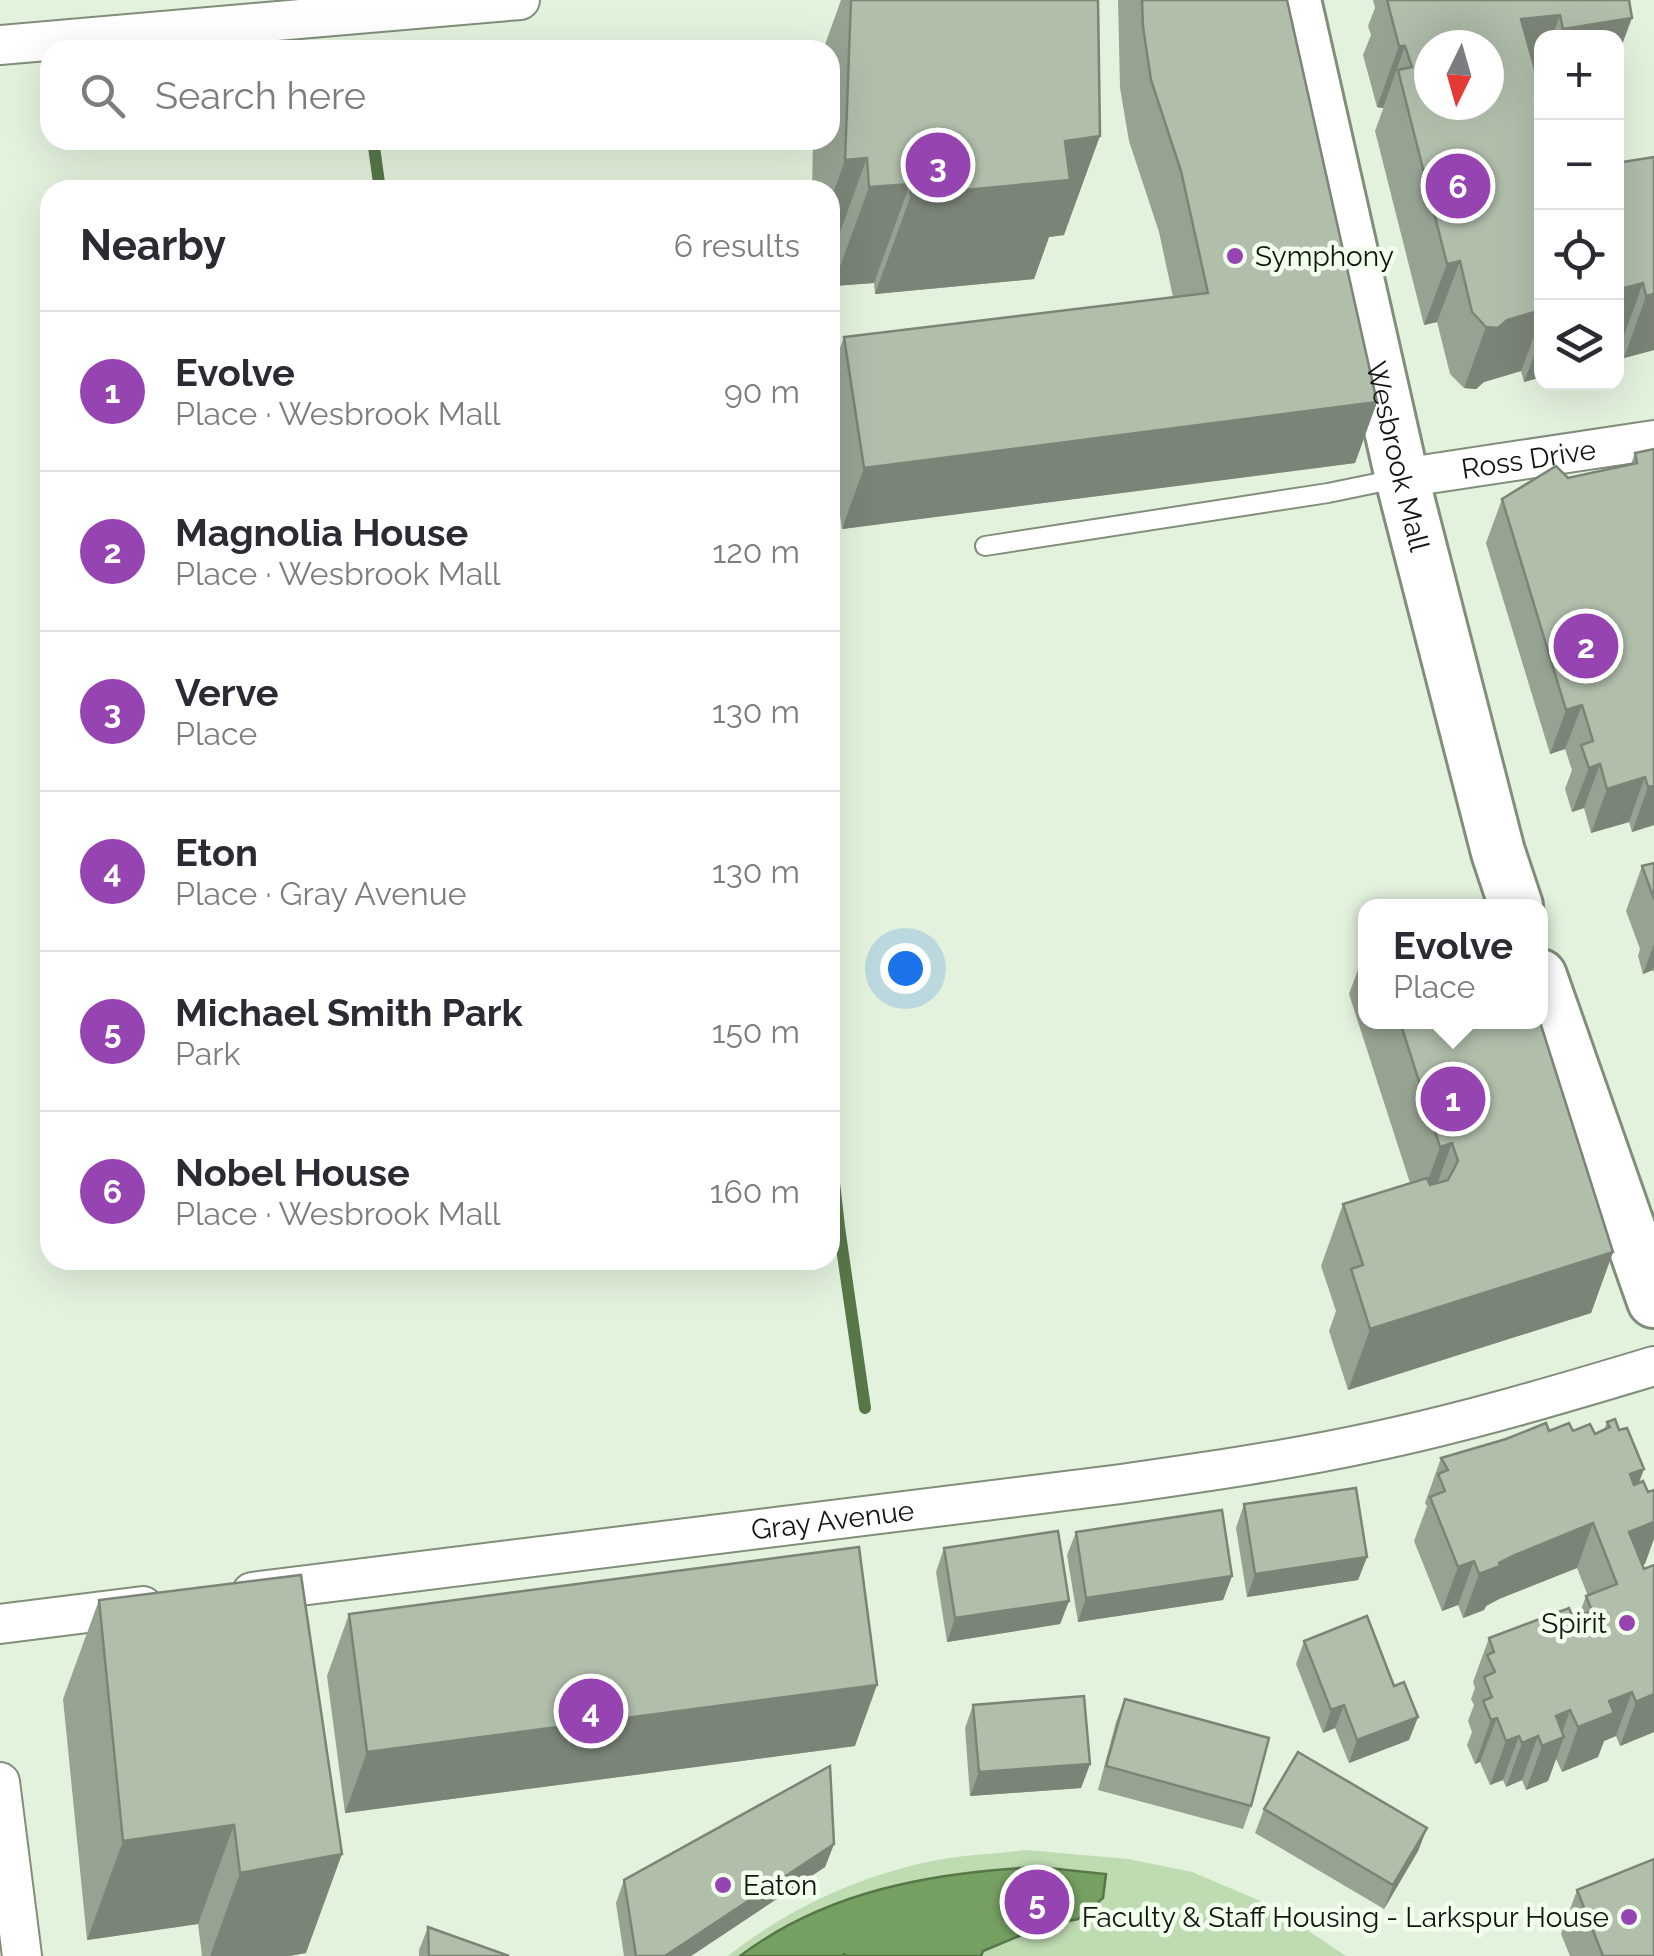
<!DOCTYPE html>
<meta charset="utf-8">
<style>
:root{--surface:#fff;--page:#f2f2f3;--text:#2b2b33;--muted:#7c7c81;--line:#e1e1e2;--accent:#9744b3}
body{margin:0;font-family:Raleway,sans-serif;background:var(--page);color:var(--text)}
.controls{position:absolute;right:30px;top:30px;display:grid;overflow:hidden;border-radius:20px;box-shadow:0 10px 40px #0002}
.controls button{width:90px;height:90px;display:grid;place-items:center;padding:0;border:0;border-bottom:2px solid var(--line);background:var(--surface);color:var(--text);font:50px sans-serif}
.compass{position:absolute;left:1414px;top:30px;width:90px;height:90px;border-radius:50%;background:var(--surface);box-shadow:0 10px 40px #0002;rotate:185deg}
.you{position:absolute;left:905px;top:968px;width:35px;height:35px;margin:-25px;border:8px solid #fff;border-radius:50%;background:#1a73e8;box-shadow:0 0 0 15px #1a73e833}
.badge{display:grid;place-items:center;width:65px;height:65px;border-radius:50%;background:var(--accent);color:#fff;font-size:32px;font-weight:700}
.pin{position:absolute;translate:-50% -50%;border:5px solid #fff;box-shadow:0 2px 10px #0006}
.popup{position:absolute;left:1358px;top:899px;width:190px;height:130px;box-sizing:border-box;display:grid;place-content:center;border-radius:20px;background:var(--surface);filter:drop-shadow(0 2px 8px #0005);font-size:32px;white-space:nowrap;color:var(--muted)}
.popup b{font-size:38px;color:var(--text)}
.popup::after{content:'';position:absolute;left:50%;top:100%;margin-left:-20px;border:20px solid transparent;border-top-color:var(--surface)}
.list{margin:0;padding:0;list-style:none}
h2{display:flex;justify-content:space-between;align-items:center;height:130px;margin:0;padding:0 40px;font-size:42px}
h2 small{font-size:32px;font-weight:400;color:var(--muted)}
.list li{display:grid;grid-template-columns:65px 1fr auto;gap:30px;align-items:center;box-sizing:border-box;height:160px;padding:0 40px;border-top:2px solid var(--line)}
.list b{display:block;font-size:38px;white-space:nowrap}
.list p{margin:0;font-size:32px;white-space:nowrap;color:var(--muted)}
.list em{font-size:32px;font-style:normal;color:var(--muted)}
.icon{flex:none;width:55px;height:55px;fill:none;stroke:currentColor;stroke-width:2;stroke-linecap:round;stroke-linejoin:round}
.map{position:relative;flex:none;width:1654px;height:1956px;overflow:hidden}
.search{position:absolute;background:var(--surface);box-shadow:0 10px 40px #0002;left:40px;top:40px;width:800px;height:110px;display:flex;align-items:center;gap:25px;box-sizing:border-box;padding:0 35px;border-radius:30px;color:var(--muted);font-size:38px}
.panel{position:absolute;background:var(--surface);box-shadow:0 10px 40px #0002;left:40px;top:180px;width:800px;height:1090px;border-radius:30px}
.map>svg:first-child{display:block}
.green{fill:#bedbb2}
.water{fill:#75a062;stroke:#577749;stroke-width:2.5}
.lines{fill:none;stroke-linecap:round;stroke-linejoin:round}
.stream{stroke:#577749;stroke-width:12}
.lane-casing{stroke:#808e7a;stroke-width:22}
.street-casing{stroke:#808e7a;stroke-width:42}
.secondary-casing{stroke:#808e7a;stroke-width:58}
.lane{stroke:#fff;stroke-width:18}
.street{stroke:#fff;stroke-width:38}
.secondary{stroke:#fff;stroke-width:52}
.wall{fill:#97a392}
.shaded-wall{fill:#7b8577}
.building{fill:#b0beaa;stroke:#7b8577;stroke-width:2.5;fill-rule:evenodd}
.poi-dot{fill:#9744b3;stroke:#f2ffed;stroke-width:4}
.labels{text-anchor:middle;stroke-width:9;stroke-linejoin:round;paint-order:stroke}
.poi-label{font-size:28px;fill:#11160f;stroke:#f2ffed;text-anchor:start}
.street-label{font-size:28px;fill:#11160f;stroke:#f2ffed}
</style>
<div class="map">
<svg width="1654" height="1956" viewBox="0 0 1654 1956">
<rect width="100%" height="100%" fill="#e3f2dd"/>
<path class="green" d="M1026,1850L1128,1859L1192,1872L1270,1905L1346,1956H728C786,1910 854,1878 927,1862C959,1855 993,1854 1026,1850Z"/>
<path class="water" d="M1038,1867L1106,1874L1103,1898L1078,1919L1041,1927L983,1951L981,1956H848L844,1954L842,1956H740C826,1891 933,1872 1038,1867Z"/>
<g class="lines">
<g class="stream">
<polyline points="373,140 380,190"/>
<polyline points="830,1147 839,1227 865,1408"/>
</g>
<defs>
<polyline id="lane" points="985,546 1328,493 1396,479"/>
<g id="street">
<polyline points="0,45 520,0"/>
<path id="s1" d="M1402,478L1654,440"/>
<path id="s2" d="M252,1592L1121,1484C1205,1472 1289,1460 1372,1442C1467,1422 1561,1394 1654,1366"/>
<polyline points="0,1624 143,1606"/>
<polyline points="0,1782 22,1956"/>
</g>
<g id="secondary">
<path id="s3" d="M1294,0L1402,478L1498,852L1516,906"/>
<polyline points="1540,976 1654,1301"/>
</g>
</defs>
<use href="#lane" class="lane-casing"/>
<use href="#street" class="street-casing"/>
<use href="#secondary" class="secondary-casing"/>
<use href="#lane" class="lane"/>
<use href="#street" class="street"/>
<use href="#secondary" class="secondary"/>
</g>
<g class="wall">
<polygon points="841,0 1098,0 1064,235 1049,237 1034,279 875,294 874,283 833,286 830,257 830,190 812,190 813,140 830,140 830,50 823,50"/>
<polygon points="1118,0 1287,0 1377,402 1355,463 842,529 830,453 830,374 844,337 1173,297 1159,232 1129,141 1120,88"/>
<polygon points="1373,0 1629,0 1616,38 1542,38 1542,91 1537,77 1542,95 1542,377 1524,382 1521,371 1484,382 1476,389 1464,388 1450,374 1437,322 1424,325 1375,131 1383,109 1383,108 1377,107 1363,55 1371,35 1368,26 1375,8"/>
<polygon points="1654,157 1654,350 1624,358 1621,344 1616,346 1616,163"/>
<polygon points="1654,449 1654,825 1632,832 1629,822 1591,833 1584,808 1572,812 1565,789 1572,770 1565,749 1550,754 1486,543 1502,499 1568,478 1631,464 1635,453"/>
<polygon points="1654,863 1654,973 1653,970 1643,974 1638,956 1640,949 1626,911 1642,866"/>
<polygon points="1366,948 1366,1022 1540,1022 1613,1252 1591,1313 1348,1390 1329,1331 1336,1311 1321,1266 1343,1204 1410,1183 1349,994"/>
<polygon points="1607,1422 1619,1430 1644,1469 1638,1483 1645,1564 1642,1565 1644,1569 1654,1565 1654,1732 1620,1746 1616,1736 1604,1741 1598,1757 1562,1772 1556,1759 1548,1781 1526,1790 1522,1780 1506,1787 1503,1780 1490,1785 1480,1762 1475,1764 1467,1745 1472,1732 1468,1721 1474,1705 1471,1699 1475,1688 1473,1682 1489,1638 1579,1615 1586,1596 1588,1596 1577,1568 1499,1599 1486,1606 1484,1610 1463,1618 1458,1605 1442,1611 1414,1541 1427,1506 1425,1503 1441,1458 1549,1431 1573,1431 1595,1434 1604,1430"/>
<polygon points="1244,1504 1367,1557 1358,1580 1247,1597 1236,1528"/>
<polygon points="1076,1532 1232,1576 1223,1600 1078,1622 1067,1555"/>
<polygon points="944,1548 1069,1601 1060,1624 947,1642 936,1572"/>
<polygon points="301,1575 306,1953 289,1956 202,1956 198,1924 87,1940 63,1699 99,1600"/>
<polygon points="349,1614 855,1746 345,1813 327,1676"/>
<polygon points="1304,1641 1394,1686 1418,1717 1409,1740 1349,1763 1335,1728 1323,1733 1296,1664"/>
<polygon points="1125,1699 1251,1806 1243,1829 1098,1790 1116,1722"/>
<polygon points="973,1705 1090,1764 1081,1788 970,1796 965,1728"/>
<polygon points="1264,1809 1427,1828 1418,1851 1384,1909 1255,1833"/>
<polygon points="834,1844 825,1867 691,1956 624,1956 616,1903 624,1880"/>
<polygon points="1577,1890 1654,1956 1570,1956 1561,1934"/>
<polygon points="428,1927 509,1956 419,1956 419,1950"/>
</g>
<g class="shaded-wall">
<polygon points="1560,15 1552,38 1542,38 1542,66 1538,77 1499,81 1521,19"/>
<polygon points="1632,18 1616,61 1616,38 1560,38 1563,29"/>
<polygon points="1399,46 1405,46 1383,108 1377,107"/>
<polygon points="1100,136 1064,235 1049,237 1034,279 875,294 911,195 1065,141"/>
<polygon points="867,158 831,257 830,257 830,202 845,160"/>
<polygon points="910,184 874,283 833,286 869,187"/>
<polygon points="1460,261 1437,322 1424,325 1447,264"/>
<polygon points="1643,283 1621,344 1616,346 1616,302 1621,289"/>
<polygon points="1654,294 1654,350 1624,358 1646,296"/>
<polygon points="1542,310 1542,315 1521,371 1484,382 1476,389 1464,388 1486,327"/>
<polygon points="1542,335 1542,377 1524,382"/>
<polygon points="1377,402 1355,463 842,529 864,468"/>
<polygon points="1582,705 1565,749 1550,754 1566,710"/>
<polygon points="1600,764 1584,808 1572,812 1589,768"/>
<polygon points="1645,777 1629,822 1591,833 1607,789"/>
<polygon points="1654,785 1654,825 1632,832 1648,787"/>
<polygon points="1654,944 1654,968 1653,970 1643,974"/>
<polygon points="1452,1143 1430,1204 1418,1208 1440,1147"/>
<polygon points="1613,1252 1591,1313 1348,1390 1370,1329"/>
<polygon points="1644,1469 1628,1513 1630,1474"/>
<polygon points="1654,1510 1654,1539 1645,1564 1613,1576 1629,1532"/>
<polygon points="1593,1523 1577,1568 1499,1599 1486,1606 1484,1610 1463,1618 1479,1574 1515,1555"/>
<polygon points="1367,1557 1358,1580 1247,1597 1255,1574"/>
<polygon points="1474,1561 1458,1605 1442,1611 1458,1567"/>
<polygon points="1232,1576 1223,1600 1078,1622 1086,1598"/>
<polygon points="1069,1601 1060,1624 947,1642 955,1618"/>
<polygon points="877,1685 855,1746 345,1813 367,1752"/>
<polygon points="1632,1692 1616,1736 1604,1741 1598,1757 1562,1772 1578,1727 1609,1701"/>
<polygon points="1654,1694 1654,1732 1620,1746 1636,1702"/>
<polygon points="1344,1705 1335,1728 1323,1733 1331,1710"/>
<polygon points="1570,1710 1560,1739 1564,1737 1548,1781 1526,1790 1542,1746 1556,1716"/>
<polygon points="1418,1717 1409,1740 1349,1763 1357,1740"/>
<polygon points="1497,1718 1480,1762 1475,1764 1491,1720"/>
<polygon points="1519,1736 1503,1780 1490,1785 1506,1741"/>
<polygon points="1538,1736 1522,1780 1506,1787 1522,1743"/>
<polygon points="1090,1764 1081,1788 970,1796 979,1772"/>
<polygon points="234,1825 198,1924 87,1940 123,1841"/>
<polygon points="1427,1828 1418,1851 1384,1909 1393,1885"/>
<polygon points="834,1844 825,1867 691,1956 665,1956"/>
<polygon points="342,1854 306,1953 289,1956 210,1956 240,1873"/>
</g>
<g class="building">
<polygon points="851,0 1098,0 1100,136 1065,141 1070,180 911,195 910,184 869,187 867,158 845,160"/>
<polygon points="1142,0 1287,0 1377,402 864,468 844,337 1208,293 1181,171 1151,80 1143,27"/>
<path d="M1387,0H1629L1632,18L1563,29L1560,15L1521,19L1542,95V310L1507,320L1498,328L1486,327L1472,312L1460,261L1447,264L1398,70L1412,67L1405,46H1399ZM1429,45H1489V105H1429Z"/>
<polygon points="1654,157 1654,294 1646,296 1643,283 1621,289 1624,301 1616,303 1616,163"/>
<polygon points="1654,449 1654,785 1648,787 1645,777 1607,789 1600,764 1589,768 1581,745 1593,741 1582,705 1566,710 1502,499 1556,466 1568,478 1637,463 1635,453"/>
<polygon points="1654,863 1654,899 1642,866"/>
<polygon points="1400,1022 1540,1022 1613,1252 1370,1329 1351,1269 1363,1265 1343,1204 1427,1178 1430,1185 1448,1180 1458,1161 1452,1143 1440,1147"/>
<polygon points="1615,1419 1619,1430 1627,1428 1644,1469 1630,1474 1634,1485 1643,1481 1648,1492 1654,1490 1654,1522 1629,1532 1644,1569 1654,1565 1654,1694 1636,1702 1632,1692 1609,1701 1614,1713 1578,1727 1570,1710 1556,1716 1564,1737 1542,1746 1538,1736 1522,1743 1519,1736 1506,1741 1497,1718 1491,1720 1483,1701 1492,1697 1484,1677 1495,1672 1487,1655 1494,1652 1489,1638 1569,1608 1573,1618 1592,1611 1586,1596 1617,1584 1593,1523 1515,1555 1499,1563 1500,1566 1479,1574 1474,1561 1458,1567 1430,1497 1445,1491 1438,1474 1448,1470 1441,1458 1506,1439 1546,1423 1549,1431 1569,1423 1573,1431 1590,1424 1595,1434 1610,1427 1607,1422"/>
<polygon points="1356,1488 1367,1557 1255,1574 1244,1504"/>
<polygon points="1222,1510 1232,1576 1086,1598 1076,1532"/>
<polygon points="1058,1531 1069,1601 955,1618 944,1548"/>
<polygon points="859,1547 877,1685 367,1752 349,1614"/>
<polygon points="301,1575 342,1854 240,1873 234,1825 123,1841 99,1600"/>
<polygon points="1367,1616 1394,1686 1404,1682 1418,1717 1357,1740 1344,1705 1331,1710 1304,1641"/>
<polygon points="1084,1696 1090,1764 979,1772 973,1705"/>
<polygon points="1125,1699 1269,1738 1251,1806 1106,1766"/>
<polygon points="1298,1752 1427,1828 1393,1885 1264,1809"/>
<polygon points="830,1766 834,1844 665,1956 636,1956 624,1880"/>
<polygon points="1654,1859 1654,1956 1603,1956 1577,1890"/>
<polygon points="428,1927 509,1956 429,1956"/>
</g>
<g class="poi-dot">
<circle cx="1235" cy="256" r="10"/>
<circle cx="1627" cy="1623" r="10"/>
<circle cx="723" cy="1885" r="10"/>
<circle cx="1629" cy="1917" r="10"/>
</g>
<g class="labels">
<g class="poi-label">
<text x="1255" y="266">Symphony</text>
<text x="1607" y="1633" text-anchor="end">Spirit</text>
<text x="743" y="1895">Eaton</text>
<text x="1609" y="1927" text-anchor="end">Faculty &amp; Staff Housing - Larkspur House</text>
</g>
<g class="street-label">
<text dy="10" stroke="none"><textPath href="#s3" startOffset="468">Wesbrook Mall</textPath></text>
<text dy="10" stroke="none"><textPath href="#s1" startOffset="128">Ross Drive</textPath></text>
<text dy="10" stroke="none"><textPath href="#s2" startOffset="585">Gray Avenue</textPath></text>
</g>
</g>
</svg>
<div class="controls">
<button>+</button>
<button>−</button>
<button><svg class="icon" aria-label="locate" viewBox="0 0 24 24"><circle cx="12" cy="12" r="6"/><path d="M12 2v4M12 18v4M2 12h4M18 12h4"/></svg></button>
<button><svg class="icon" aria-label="layers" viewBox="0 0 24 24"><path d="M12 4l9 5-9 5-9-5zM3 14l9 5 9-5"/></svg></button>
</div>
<svg class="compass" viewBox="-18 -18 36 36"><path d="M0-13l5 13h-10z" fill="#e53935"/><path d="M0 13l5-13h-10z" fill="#7c7c81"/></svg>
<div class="you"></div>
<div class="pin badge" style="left:1453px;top:1099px">1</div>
<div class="popup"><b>Evolve</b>Place</div>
<div class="pin badge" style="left:1586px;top:646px">2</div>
<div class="pin badge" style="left:938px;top:165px">3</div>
<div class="pin badge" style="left:591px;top:1711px">4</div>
<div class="pin badge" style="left:1037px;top:1902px">5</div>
<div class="pin badge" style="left:1458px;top:186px">6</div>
<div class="search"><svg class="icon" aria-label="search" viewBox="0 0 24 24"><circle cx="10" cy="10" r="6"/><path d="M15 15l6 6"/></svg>Search here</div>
<section class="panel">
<h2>Nearby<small>6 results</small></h2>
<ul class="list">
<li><span class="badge">1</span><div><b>Evolve</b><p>Place · Wesbrook Mall</p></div><em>90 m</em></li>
<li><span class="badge">2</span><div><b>Magnolia House</b><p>Place · Wesbrook Mall</p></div><em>120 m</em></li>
<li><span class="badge">3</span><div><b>Verve</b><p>Place</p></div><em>130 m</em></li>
<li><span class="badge">4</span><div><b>Eton</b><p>Place · Gray Avenue</p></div><em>130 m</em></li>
<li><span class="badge">5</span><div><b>Michael Smith Park</b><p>Park</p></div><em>150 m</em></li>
<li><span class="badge">6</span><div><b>Nobel House</b><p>Place · Wesbrook Mall</p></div><em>160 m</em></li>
</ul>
</section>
</div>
